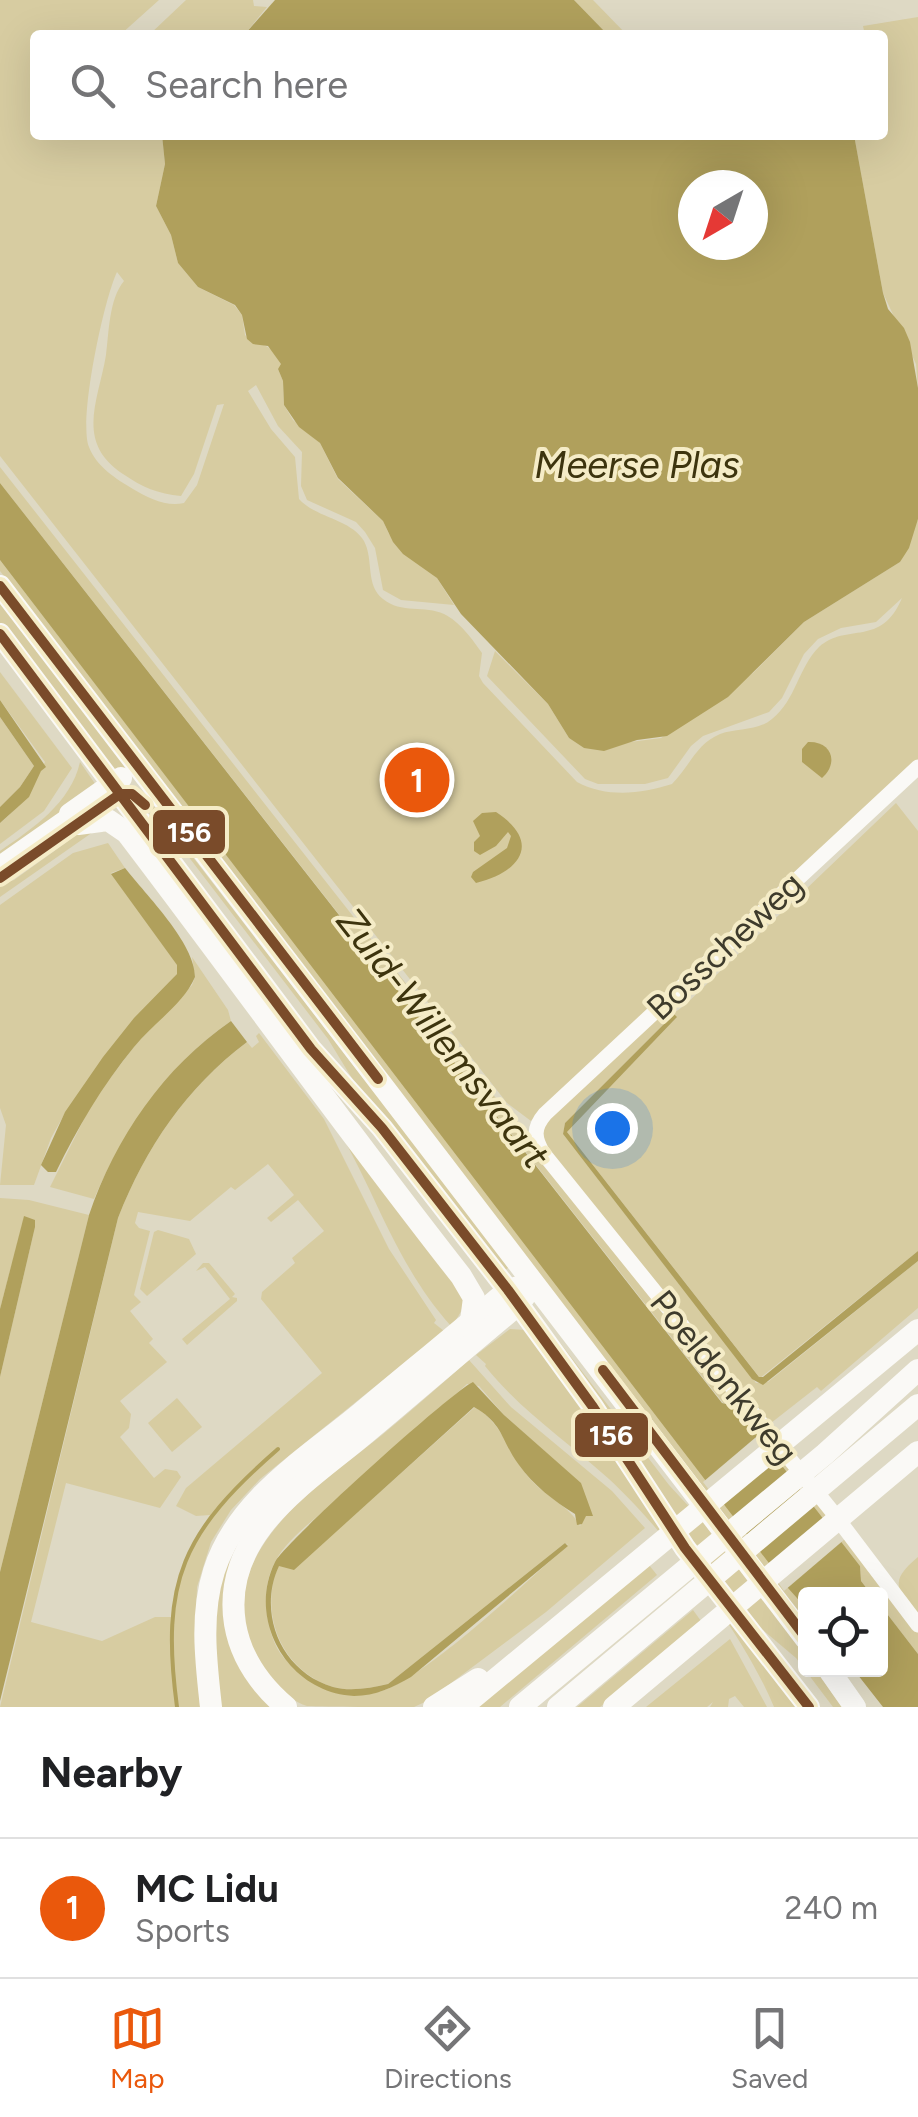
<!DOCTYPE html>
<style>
:root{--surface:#fff;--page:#f6f6f6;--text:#202124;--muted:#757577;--line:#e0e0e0;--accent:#ea580c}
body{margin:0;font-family:Figtree,sans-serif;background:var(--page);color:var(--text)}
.controls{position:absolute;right:30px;bottom:30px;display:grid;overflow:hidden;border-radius:10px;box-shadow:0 10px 40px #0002}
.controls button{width:90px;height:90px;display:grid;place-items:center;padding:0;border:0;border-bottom:2px solid var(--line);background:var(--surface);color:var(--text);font:50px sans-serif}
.compass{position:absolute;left:678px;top:170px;width:90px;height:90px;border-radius:50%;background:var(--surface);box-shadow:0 10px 40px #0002;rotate:219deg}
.you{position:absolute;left:612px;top:1128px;width:35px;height:35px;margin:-25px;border:8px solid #fff;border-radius:50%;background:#1a73e8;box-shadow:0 0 0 15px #1a73e833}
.badge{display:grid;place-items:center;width:65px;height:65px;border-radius:50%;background:var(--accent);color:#fff;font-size:32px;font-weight:700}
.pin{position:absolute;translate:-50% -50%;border:5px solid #fff;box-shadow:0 2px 10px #0006}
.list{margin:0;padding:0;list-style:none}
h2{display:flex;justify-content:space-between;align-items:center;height:130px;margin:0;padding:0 40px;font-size:42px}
h2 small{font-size:32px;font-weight:400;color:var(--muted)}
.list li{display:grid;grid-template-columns:65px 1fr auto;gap:30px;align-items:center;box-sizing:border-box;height:140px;padding:0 40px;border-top:2px solid var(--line)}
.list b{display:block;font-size:38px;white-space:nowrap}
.list p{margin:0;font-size:32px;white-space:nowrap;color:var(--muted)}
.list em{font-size:32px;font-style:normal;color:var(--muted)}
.icon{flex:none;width:55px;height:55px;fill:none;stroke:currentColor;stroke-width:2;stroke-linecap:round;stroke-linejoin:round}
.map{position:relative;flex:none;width:918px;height:1707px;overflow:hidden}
.search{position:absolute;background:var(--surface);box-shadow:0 10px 40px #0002;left:30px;right:30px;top:30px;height:110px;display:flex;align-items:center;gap:25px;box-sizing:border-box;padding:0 35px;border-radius:10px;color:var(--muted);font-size:38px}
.sheet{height:270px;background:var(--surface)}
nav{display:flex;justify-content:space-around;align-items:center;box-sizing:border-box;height:140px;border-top:2px solid var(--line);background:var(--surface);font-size:28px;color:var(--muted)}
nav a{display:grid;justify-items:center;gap:5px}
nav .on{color:var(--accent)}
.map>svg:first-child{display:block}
.green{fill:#d7cca1;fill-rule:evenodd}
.water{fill:#b0a05c;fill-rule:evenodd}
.pier{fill:#ded9c4}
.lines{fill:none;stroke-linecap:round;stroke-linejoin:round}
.stream{stroke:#b0a05c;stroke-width:4}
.minor{stroke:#faf9f6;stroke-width:15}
.highway{stroke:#faf9f6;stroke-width:22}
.bus-1-casing{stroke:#f5ecc7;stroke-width:18}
.bus-1{stroke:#7a4b2a;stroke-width:10}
.labels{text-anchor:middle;stroke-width:8;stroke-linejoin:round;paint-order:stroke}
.street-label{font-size:35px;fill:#3e3b2c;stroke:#f5ecc7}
.water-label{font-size:38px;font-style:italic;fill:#3d340e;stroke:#f5ecc7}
.line-badge{stroke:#f5ecc7;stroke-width:4}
.badge-label{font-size:28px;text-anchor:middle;font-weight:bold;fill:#fff}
</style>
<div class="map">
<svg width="918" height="1707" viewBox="0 0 918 1707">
<rect width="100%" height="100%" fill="#ded9c4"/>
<g class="green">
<path d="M0,0H159L120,35H35V135H162L165,164L156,206L171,235L178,263L198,287L234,305L242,315L245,335L253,343C268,344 275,351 282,365L278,369L283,381L284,405L293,420L320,443L338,479L383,521L389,534L437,578L454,605L401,600L383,590L375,548L365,532L356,522L307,500L301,486L302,452L278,426L256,385L248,391L271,429L295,457L299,499C316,518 351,519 364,541C374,560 365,585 383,599C401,614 425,605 444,614C459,621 473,640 482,653L479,676L483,683L577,782C607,798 641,794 672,784C690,766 696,744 720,734C737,728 758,731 772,719C796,700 798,668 819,647C847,622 881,648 902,598L876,622L841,628L818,639L804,654L782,698L769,712L703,736L691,746L668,778L645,784H598L585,779L487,676L495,651L548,704L569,738L584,748L661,738L753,673L804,622L900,562L918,519V760L531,1121L507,1103L0,456ZM117,272L124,281C109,299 109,332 106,355C98,402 75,442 123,474C142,487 158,494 181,496L194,474L217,405L224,404L197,485L184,503C166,507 148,498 133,489C116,479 96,466 89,447C78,420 104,299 117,272Z"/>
<polygon points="186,0 253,0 254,6 267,7 244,35 149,35"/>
<polygon points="574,0 593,0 627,35 608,35"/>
<polygon points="918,17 918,389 916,364 883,293 854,135 883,135 883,35 865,35 863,26"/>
<polygon points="0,467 503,1107 525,1129 535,1149 761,1428 918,1632 918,1654 881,1606 880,1594 871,1594 861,1581 860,1566 745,1418 730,1405 723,1403 0,483"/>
<polygon points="0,560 805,1607 805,1622 0,571"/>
<polygon points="0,598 128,766 114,777 0,623"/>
<path d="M0,672L72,768L44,811L0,844V823C22,805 33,788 45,762L0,700Z"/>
<polygon points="0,717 34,766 20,787 0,807"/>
<path d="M80,762L98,788L0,859V851C32,829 71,803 80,762Z"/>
<polygon points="151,803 509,1267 502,1273 353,1080 328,1039 149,805"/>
<polygon points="896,803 918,831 918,1251 760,1378 567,1132 676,1018 674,1014 565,1123 563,1134 756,1383 768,1382 918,1261 918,1308 821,1391 817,1387 771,1423 542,1142 544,1124 669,1004 674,1013 685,1005"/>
<path d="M99,825L116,830L126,839L311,1081L374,1176L458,1285C468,1301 463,1312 451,1326C390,1258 373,1179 324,1107L119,840L108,832H93L0,897V884L14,880L89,826Z"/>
<polygon points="108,843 125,868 111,873 178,966 177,974 65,1113 51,1138 34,1185 0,1185 6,1125 0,1108 0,905 73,853"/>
<path d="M192,957L228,1010L231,1021C168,1064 124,1130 94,1199L50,1187L93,1101L136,1044L192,985L195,977Z"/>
<path d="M259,1033L324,1119L389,1249L436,1320L434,1323L444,1331L260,1479L231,1510L211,1542L197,1587L195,1642L200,1707H0L118,1218C146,1147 186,1088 247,1042L252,1048L259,1042L256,1036ZM268,1164L294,1195L267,1218L271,1222L298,1200L324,1231L292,1258L295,1263L262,1292L261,1299L322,1373L186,1488L176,1506L196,1516L210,1515C189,1546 176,1580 171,1617H155L102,1641L31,1622L66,1483L160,1508L181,1477L177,1471L165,1469L154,1478L120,1437L129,1428L131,1414L120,1401L167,1362L149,1343L153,1339L130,1311L141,1302L134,1295L150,1231L139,1228L135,1223L138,1212L190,1221L231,1187L235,1190Z"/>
<polygon points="0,1198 29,1200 89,1215 0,1572 0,1377 35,1227 11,1267 0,1309"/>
<polygon points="158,1230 189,1239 196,1254 147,1296 140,1289 154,1232"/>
<polygon points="203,1263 209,1263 235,1294 232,1297 237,1298 237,1301 187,1345 182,1339 230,1299 205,1267 196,1271"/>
<polygon points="548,1327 669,1485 706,1525 790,1633 805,1654 806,1670 816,1670 842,1707 833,1707 796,1658 751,1620 730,1595"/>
<path d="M510,1329L526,1330L800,1707H774C744,1634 667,1533 609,1479C567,1441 521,1411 485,1366L486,1364L476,1355Z"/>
<path d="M469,1360L511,1407L612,1491L645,1528L546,1612L427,1701L414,1707C391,1707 325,1707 307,1706C284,1699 265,1673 255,1652C209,1554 316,1488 382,1435C411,1411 440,1385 469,1360ZM467,1384L479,1386L504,1415L580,1483L592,1516H585L580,1526C570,1507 550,1499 534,1483C510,1459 505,1425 475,1407L294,1569L279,1565C258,1612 281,1671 333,1687C351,1692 370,1688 388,1684L565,1543L568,1545C529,1579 419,1685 375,1693C349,1698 332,1691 311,1678C297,1669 285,1663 277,1648C264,1622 261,1586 276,1560C289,1537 316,1518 336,1501C380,1462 424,1423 467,1384Z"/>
<polygon points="177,1398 202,1427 172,1452 148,1423"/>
<polygon points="288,1492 229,1593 280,1707 215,1707 211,1643 222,1571"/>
<path d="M918,1557C918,1577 918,1595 918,1617C897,1589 888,1582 918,1557Z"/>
<polygon points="649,1565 657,1575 500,1707 477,1707"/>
<polygon points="693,1610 701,1621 600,1707 577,1707"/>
<polygon points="730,1639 767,1707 744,1707 735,1696 729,1699 728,1707 710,1707 713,1702 707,1707 646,1707"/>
</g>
<g class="water">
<polygon points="275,0 574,0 608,35 244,35"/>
<path d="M162,135H854L883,293L888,309L904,328L910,342L918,388V519L909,548L900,562L804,622L728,697L667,736L637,740L604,751L584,748L569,738L548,704L461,614L437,578L403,554L393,542L383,521L338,478L320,443L299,427L284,405L283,381L278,369L281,364L268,346L253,344L247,339L242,315L235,305L198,287L178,263L171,235L156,206L165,164ZM693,185H753V245H693Z"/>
<polygon points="0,483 722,1403 730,1405 745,1418 860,1566 861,1581 871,1594 806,1594 805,1607 788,1588 0,560"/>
<polygon points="0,700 46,767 41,771 29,797 0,823 0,807 20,787 34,766 0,717"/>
<path d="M808,742C832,741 839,763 822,778L802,762V749Z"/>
<path d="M496,812C542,842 521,872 476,883L471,877L473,872L507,848L511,836L508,832L496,846L480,855L474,851V842L480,836L473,821L482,813Z"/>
<path d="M125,868C146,895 195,943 195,977C183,1005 153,1023 134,1047C102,1086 78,1127 56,1172H48L41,1165L65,1112L103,1057L134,1018L177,974V965L111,874Z"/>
<polygon points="674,1014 677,1017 567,1132 759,1377 763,1377 918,1251 918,1261 763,1385 752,1379 563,1134 565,1123"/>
<path d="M231,1021L247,1042C186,1088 146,1147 118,1218L0,1701V1572L89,1215C115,1138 164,1067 231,1021Z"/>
<polygon points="24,1216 35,1220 35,1227 0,1377 0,1309"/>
<path d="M473,1382L504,1415L581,1483L593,1516H586L582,1524L577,1525L575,1514C554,1501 533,1485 519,1465C501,1441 504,1424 474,1407L294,1570L279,1566C257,1613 281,1672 333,1687C351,1692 370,1688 388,1684L565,1543L568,1546L411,1677C393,1687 376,1696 354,1696C289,1693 246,1621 275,1562C285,1542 451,1392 473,1382Z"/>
<polygon points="881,1606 918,1654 918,1707 883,1707 854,1670 880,1670"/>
</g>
<g class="pier">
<polygon points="762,1432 780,1455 720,1504 703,1482"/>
<polygon points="828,1516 845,1539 784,1591 767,1566"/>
</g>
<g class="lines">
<path class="stream" d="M177,1707C160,1580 183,1532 278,1449"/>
<g class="minor">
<path d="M918,767L545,1114C533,1128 534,1138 543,1153L831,1510L918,1625"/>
<polyline points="0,863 70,814"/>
<polyline points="0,878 78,824"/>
</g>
<g class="highway">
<polyline points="0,586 806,1639"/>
<polyline points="0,634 311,1049 382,1128 508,1290 593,1407 685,1548 809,1707"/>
<polyline points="70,814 121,778"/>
<path d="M78,824L108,820L127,833C239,980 347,1131 461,1276L474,1298L471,1321"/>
<polyline points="829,1670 855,1707"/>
<path d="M211,1707C206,1662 200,1615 214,1571C237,1499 307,1458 362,1412C411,1371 460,1331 508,1290L522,1286"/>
<path d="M286,1707C260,1685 241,1659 235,1624C220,1531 312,1480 372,1428C421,1387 469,1345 519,1304L527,1293"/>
<polyline points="434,1707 478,1679"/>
<polyline points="462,1707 918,1330"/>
<polyline points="520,1707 825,1454 918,1370"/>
<polyline points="558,1707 918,1405"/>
<polyline points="614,1707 918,1452"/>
</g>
<defs>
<g id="bus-1">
<polyline points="0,586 378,1079"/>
<polyline points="0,634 311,1049 382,1128 508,1290 593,1407 685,1548 809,1707"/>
<polyline points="0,878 120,794 132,794 145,805"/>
<polyline points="603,1370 806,1638"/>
</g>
</defs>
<use href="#bus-1" class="bus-1-casing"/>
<use href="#bus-1" class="bus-1"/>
</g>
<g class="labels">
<g class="street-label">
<text transform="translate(725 946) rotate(-43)" y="12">Bosscheweg</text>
<text transform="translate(724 1377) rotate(51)" y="12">Poeldonkweg</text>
</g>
<g class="water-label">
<text x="637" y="478">Meerse Plas</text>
<text transform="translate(443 1038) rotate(52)" y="13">Zuid-Willemsvaart</text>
</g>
</g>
<g class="line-badge">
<rect x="151" y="808" width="76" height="48" rx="10" fill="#7a4b2a"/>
<rect x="573" y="1411" width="77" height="48" rx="10" fill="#7a4b2a"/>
</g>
<g class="badge-label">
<text x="189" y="842">156</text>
<text x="611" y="1445">156</text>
</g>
</svg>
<div class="controls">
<button><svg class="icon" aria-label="locate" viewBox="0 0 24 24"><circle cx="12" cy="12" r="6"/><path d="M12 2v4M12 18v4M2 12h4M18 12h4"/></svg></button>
</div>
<svg class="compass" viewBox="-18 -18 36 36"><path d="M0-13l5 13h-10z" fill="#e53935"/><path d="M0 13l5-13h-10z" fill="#757577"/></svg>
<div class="you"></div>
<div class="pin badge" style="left:417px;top:780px">1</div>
<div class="search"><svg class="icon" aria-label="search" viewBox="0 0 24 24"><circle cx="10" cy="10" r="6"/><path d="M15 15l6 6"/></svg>Search here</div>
</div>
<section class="sheet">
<h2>Nearby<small></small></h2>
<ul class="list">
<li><span class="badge">1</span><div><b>MC Lidu</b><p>Sports</p></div><em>240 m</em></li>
</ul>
</section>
<nav>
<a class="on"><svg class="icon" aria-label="map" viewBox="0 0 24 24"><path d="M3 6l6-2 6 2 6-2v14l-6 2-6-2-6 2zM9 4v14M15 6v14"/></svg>Map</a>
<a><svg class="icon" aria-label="directions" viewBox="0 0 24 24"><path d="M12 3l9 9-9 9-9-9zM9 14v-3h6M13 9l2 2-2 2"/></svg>Directions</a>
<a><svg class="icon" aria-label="saved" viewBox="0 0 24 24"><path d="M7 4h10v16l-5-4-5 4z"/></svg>Saved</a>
</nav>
